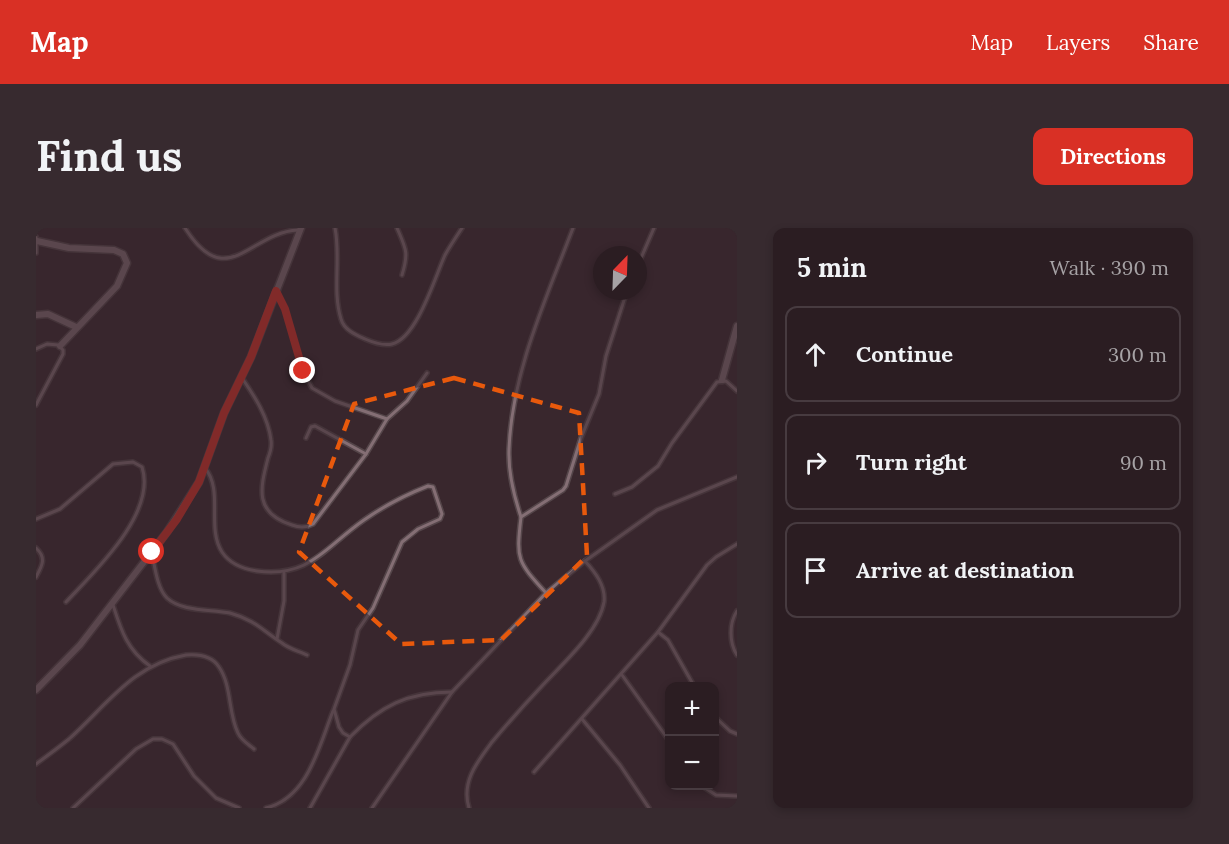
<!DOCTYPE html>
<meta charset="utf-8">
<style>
:root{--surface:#2b1d22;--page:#372a2f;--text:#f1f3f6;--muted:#a6a2a5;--line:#473b40;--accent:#d93025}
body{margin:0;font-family:Lora,serif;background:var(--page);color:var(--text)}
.controls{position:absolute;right:18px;bottom:18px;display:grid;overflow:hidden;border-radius:12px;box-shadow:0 3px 9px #0003}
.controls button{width:54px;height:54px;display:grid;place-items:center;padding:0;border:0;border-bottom:2px solid var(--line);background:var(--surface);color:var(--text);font:30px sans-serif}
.compass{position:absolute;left:557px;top:18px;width:54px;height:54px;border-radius:50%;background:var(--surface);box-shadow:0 3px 9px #0003;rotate:23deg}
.stop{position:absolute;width:18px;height:18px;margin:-14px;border:4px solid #d93025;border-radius:50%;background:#fff}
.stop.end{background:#d93025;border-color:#fff;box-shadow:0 2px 6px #0008}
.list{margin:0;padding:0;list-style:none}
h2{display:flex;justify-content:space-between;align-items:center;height:78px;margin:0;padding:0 24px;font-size:26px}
h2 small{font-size:20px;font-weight:400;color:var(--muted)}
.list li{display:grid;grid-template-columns:39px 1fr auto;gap:18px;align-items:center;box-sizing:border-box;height:96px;margin:0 12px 12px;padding:0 12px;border:2px solid var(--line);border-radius:12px}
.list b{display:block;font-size:22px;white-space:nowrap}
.list em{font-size:20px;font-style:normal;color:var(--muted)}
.icon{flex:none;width:33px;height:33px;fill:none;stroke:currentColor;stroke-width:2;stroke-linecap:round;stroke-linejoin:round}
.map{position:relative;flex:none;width:701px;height:580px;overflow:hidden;border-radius:12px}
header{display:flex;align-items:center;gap:36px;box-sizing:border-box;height:84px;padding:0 30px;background:var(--accent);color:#fff}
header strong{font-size:28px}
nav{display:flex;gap:33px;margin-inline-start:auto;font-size:21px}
.intro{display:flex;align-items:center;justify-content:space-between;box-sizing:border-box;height:144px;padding:0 36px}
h1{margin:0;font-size:42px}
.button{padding:15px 27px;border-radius:12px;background:var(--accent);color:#fff;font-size:21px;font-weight:700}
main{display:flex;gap:36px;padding:0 36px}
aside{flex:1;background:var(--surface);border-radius:12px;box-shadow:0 3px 9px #0003}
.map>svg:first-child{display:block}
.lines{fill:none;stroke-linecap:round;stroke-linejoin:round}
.lane-casing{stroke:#544549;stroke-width:6}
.street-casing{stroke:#544549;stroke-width:9}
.lane{stroke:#846e74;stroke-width:3}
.street{stroke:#846e74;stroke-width:6}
.route{stroke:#d93025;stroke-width:8}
.marked{fill:none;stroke:#e8590c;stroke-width:4.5;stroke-dasharray:12 8;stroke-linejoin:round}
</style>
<header>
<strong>Map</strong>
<nav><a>Map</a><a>Layers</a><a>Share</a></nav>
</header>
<div class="intro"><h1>Find us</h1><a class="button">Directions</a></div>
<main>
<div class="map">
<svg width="701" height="580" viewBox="0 0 701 580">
<rect width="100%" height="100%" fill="#39272d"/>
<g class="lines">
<defs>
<g id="lane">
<path d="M149,0C191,66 214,4 262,2"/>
<path d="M299,0C305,30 296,62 305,91C308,102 320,107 329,111C336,114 348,118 356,116C381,110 399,49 409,27C414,18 420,9 426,0"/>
<path d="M361,0C370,21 373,24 366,47"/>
<polyline points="0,9 0,25"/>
<polyline points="602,37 618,0"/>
<polyline points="241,64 249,81 267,143 276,160 299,173 351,191"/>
<polyline points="0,121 11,116 22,117 27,122 27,126 0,177"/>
<path d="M206,150C219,169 232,189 235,212C236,218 234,225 232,230C224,261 218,285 256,297C264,300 270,300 277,296L330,226L351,191L371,173L391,145"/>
<polyline points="270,210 275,199 279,198 330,226"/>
<path d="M169,240C188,263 170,299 186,324C194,336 207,341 221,343C274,350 289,319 328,292C348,278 369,267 392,258L397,259L406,286L404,291L382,301L366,314L337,380L322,402L314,437L298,481L303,499L307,505L314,509C344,478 372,464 416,464"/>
<polyline points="579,266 596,259 622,238 636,215 681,154 690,153 701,163"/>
<path d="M485,289C478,268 472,244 473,221C476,144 510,71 537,0"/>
<path d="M0,291L24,281L77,236L97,234L106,239C121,285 59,343 30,374"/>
<path d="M0,320C11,330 6,338 0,349"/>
<path d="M116,326C119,339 121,360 131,370C146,384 175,381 194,385C219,392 226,402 246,415C253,421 263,423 271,427"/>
<path d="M510,365C481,333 480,332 485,289L527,262L530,258L545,210L563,166L570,128L591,63"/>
<path d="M77,377C85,402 91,422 114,438"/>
<path d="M701,383C693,395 693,415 701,427"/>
<polyline points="622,404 632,412 658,458"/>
<polyline points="241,411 248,373 248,345"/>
<polyline points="586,447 634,514"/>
<polyline points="678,488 694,503 701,506"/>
<polyline points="546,491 584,537 613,580"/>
<path d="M0,536C11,528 22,520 33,511C70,478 97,436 150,427C162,426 176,428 183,439C196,458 192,485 202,505C205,512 212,516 218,521"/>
<polyline points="498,544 622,404 671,337 680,329 701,316"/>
<polyline points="666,558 680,567 701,568"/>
<polyline points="37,580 100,521 117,511 126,511 137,516 158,548 180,570 203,580"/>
<path d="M230,580C272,570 283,518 297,483"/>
<polyline points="274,580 314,509"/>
<polyline points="336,580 416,464 510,365 549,333 621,282 701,249"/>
<path d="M433,580C425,554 441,534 456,514C472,495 488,477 505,459C525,437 563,404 568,374C570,358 559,344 549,333"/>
</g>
<g id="street">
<polyline points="1,13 33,20 78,22 87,26 91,35 81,58 24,118"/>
<polyline points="0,87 12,86 40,99"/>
<polyline points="686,152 701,98"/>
<polyline points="0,462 44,417 131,304 163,254 188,185 215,129 265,0"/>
</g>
</defs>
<use href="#lane" class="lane-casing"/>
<use href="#street" class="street-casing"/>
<use href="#lane" class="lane"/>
<use href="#street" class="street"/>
</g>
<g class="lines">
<polyline class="route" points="116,324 141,291 163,254 188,185 215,129 240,63 249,81 267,143"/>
</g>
<path d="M0 0H701V580H0ZM418,150L543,185L551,328L465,412L365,416L263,324L318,176Z" fill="#39272d" fill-opacity=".55" fill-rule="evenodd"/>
<path class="marked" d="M418,150L543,185L551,328L465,412L365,416L263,324L318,176Z"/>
</svg>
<div class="controls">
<button>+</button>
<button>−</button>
</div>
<svg class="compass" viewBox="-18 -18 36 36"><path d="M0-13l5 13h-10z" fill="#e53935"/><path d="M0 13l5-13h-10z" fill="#a6a2a5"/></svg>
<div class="stop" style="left:116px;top:324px"></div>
<div class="stop end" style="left:267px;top:143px"></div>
</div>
<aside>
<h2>5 min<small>Walk · 390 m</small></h2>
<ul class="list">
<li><svg class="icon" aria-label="ahead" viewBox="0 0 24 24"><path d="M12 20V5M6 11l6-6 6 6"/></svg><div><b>Continue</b></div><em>300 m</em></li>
<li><svg class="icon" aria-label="right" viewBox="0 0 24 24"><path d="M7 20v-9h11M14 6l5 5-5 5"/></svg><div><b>Turn right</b></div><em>90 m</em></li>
<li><svg class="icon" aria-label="arrive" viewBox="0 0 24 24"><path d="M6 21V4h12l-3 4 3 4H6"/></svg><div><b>Arrive at destination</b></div></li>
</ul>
</aside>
</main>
